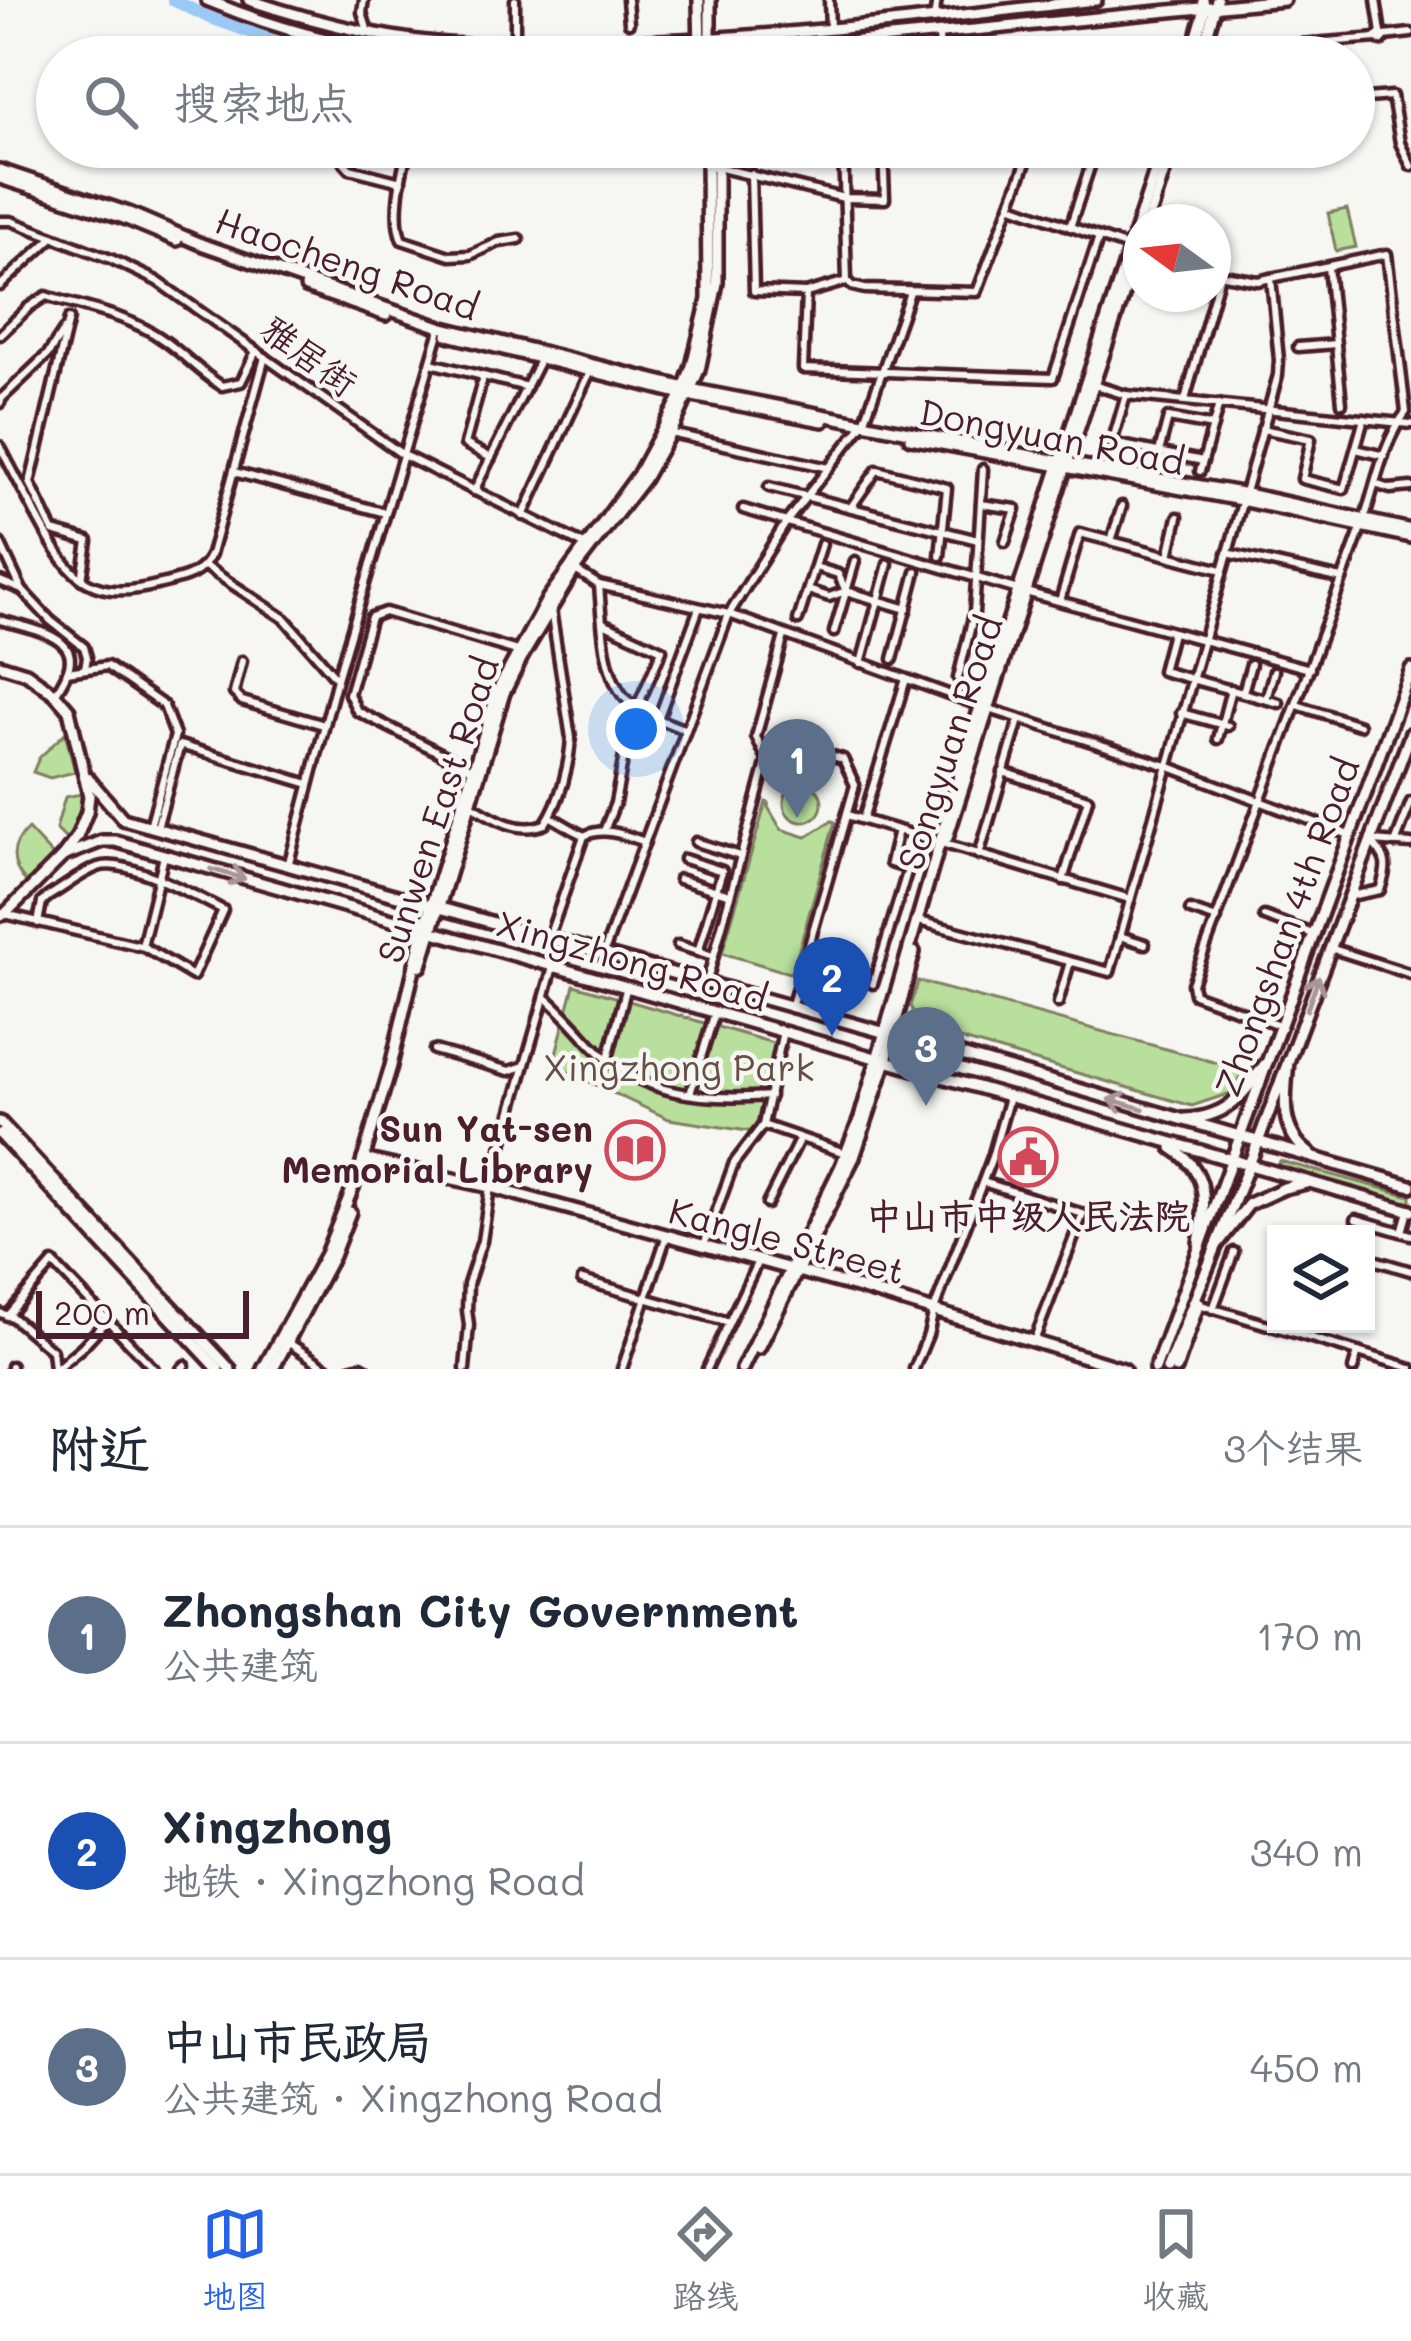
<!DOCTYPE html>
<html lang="zh">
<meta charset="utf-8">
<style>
:root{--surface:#fff;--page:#f2f2f3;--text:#1f2937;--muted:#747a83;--line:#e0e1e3;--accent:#2563eb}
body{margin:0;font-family:Mali,"LXGW WenKai TC",sans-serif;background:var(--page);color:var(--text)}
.controls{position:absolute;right:36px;bottom:36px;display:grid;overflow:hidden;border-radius:0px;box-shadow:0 3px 9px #0004}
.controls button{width:108px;height:108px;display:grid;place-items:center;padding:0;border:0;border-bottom:3px solid var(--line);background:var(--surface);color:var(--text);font:60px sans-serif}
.compass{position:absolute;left:1123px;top:204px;width:108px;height:108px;border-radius:50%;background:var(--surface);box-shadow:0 3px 9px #0004;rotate:285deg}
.scale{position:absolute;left:36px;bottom:30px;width:213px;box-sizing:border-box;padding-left:12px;border:6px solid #4a1f2b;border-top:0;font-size:33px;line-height:42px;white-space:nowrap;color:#4a1f2b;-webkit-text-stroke:9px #f6f6f2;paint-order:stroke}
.you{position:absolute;left:636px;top:729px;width:42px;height:42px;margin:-30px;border:9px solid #fff;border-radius:50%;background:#1a73e8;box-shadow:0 0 0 18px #1a73e833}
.badge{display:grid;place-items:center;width:78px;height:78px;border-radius:50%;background:var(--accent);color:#fff;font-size:39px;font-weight:700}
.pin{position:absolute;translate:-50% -99px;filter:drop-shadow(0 3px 6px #0008)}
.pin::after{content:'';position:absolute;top:63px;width:42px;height:36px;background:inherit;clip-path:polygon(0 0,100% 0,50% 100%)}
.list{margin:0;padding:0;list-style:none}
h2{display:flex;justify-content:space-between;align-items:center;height:156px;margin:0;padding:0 48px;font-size:51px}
h2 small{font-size:39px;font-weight:400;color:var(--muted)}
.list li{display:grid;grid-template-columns:78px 1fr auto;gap:36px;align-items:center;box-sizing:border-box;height:216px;padding:0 48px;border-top:3px solid var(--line)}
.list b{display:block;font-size:45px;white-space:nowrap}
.list p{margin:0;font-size:39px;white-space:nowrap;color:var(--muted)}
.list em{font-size:39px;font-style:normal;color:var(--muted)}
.icon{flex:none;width:66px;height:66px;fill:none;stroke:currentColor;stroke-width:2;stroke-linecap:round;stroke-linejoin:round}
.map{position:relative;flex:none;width:1411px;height:1369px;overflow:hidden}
.search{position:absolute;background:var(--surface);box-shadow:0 3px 9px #0004;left:36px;right:36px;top:36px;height:132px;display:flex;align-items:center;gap:30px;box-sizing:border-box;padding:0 42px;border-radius:66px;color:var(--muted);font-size:45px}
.sheet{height:804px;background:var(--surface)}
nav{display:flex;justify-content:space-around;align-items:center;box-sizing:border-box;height:168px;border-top:3px solid var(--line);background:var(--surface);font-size:33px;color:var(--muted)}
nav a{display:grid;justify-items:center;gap:6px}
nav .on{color:var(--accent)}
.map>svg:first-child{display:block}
.green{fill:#b8df9b;stroke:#817f63;stroke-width:3}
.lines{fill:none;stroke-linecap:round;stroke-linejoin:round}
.river{stroke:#9bc9f6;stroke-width:12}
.street-casing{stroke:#4a1f2b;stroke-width:15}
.secondary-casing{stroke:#4a1f2b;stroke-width:18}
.primary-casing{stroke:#4a1f2b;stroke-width:18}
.street{stroke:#f6f6f2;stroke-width:6}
.secondary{stroke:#f6f6f2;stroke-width:9}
.primary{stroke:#f6f6f2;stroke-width:9}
.oneway{stroke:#a99598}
.labels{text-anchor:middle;stroke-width:9;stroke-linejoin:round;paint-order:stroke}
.street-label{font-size:36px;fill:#4a1f2b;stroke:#f6f6f2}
.park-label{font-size:36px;fill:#664f47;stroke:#f6f6f2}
.poi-label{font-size:36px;font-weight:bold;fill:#4a1f2b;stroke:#f6f6f2;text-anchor:end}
</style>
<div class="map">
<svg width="1411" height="1369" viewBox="0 0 1411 1369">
<rect width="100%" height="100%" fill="#f6f6f2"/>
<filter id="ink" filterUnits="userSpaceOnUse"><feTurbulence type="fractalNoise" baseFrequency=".00833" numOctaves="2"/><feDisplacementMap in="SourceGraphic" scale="24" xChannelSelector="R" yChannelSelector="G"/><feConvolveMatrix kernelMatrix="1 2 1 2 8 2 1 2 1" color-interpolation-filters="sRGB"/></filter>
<g filter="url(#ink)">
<g class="green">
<polygon points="1347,209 1356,247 1336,251 1328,213"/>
<polygon points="65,733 75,772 50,778 33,772 39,758"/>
<circle cx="803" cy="803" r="19"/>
<polygon points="81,794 79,823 68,841 56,829 65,797"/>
<polygon points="766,802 769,803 768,807 781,829 806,837 832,821 835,822 793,971 789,973 722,953"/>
<path d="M28,829L54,857L27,883C10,865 9,846 28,829Z"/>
<polygon points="918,981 1243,1070 1234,1092 1192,1106 921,1028 910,1006"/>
<polygon points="574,985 787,1047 761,1133 669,1119 553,1065"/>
<polygon points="1280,1161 1411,1196 1411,1206 1280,1169 1277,1166"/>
</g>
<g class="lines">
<polyline class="river" points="173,0 208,17 319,57"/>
<defs>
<g id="street">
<polyline points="364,0 362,12 368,32"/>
<polyline points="515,0 515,44"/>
<polyline points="627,0 629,23"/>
<polyline points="829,0 830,29"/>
<polyline points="1376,0 1381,33"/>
<polyline points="934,18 937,0"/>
<polyline points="939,33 940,57"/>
<polygon points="1381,33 1384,38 1381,41 1376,37"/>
<polyline points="1384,36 1411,33"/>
<polyline points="344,57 347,45"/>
<polyline points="1262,57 1261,47 1377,38"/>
<polyline points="1354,99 1392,96 1400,143 1411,166"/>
<polyline points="330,147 350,169 401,182"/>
<path d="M409,147C401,171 392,217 402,240L450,256L470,255L499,242L519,239"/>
<polyline points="843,147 847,281 852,286 865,289 977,292 1032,147"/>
<polyline points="709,165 844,198 885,199 883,147"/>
<polyline points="751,174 754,291 806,293 803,369 1053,378 1099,237"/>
<polyline points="1012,206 1133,249"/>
<polyline points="0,221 11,221 111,259 157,281 403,455 584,545"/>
<polyline points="1070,227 1093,158 1105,150 1122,151 1126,147"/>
<polyline points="1328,267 1342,403"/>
<path d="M1271,278L1387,254L1406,412C1382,443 1375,489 1362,526L1192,984L1194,994L1279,1025"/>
<polyline points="0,286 53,237"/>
<polyline points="806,293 847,281"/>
<polyline points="69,319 30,483 53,531 88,541 82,580"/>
<path d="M0,335L29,307L46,296C84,308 128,315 162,339C183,353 200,373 222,386L241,382L256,351"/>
<polyline points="1298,347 1336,344"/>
<polyline points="431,363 527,387"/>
<polyline points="483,377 465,444 491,458"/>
<polyline points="1094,385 1126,395 1411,424"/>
<polyline points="1126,395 1112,443 1203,461 1200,471"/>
<polyline points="1185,400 1220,275"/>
<polyline points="0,403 2,398 48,354 64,330"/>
<polyline points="1262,429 1311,439 1302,479 1344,489 1364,419"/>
<polyline points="670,433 829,468"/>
<path d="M0,446C11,468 23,490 35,513C66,571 84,604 157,585C180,579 201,577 211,554L265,357"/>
<polyline points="1356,449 1384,456"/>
<polyline points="1159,452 1168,418 1213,426"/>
<polyline points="1203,461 1219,404"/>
<polyline points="234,472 386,513"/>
<polyline points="1375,484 1390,489 1411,487"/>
<polyline points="769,487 978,540"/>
<polyline points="474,491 540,360"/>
<polyline points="981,504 1016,509 1005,542"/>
<polyline points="851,507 877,470 947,488 940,556"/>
<polyline points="743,509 1018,590 1310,669"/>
<polyline points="523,516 590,372"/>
<polyline points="1111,541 1122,506"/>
<polyline points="0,543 22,590 51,621 84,647 87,657 85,668"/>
<polyline points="1227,553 1342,579"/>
<polyline points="1169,556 1178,517"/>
<polyline points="206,567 285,619 337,679"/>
<polyline points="815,567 838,574 846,591"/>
<polyline points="572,568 599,585 729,614 989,709 1167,766 1349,835"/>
<polyline points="0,581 22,590"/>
<path d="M599,585C602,618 602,673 625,698C640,715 666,722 686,730"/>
<polyline points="808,590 829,597 846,591 907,609"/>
<polyline points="1060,601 1080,533 1222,570"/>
<path d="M0,620C22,627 78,634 69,666C67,676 60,686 55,694"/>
<polyline points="798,620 822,544"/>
<polyline points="603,623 662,650 630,724 615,803 604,831"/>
<polyline points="834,632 855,561"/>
<polyline points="1172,633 1162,671 1279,703"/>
<polyline points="893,659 916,572"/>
<polyline points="242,661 234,693 242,701 324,725"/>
<polyline points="861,663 888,564"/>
<polyline points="67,672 107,666 164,706 175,735 150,826"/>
<polyline points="958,678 974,613 983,469"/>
<polyline points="1243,692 1251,664"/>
<polyline points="1266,699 1274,671"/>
<polyline points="1297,705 1359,725"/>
<polyline points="1181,713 1228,726"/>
<polyline points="658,719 699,608"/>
<polyline points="1218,739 1231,689"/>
<polyline points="767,760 792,744 843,759 855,785 791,1008"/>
<polyline points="472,769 357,711 349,694 371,617 385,612 517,651"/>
<polyline points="1003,772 1088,799 1063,880"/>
<path d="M470,804C493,818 518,835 545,824C561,800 569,766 571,738L551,610"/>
<polyline points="847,815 1130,899"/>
<polyline points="551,817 584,836"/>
<polyline points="863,819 906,679"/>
<polyline points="157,828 180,745 309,784"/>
<polyline points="1373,841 1411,844"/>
<polyline points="696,842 740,856"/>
<polyline points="1395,843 1411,802"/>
<polyline points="979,855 1019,720"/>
<polyline points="684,859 722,871 698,952"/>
<polyline points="288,866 337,679 439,333"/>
<polyline points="679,879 730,895"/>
<path d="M1351,896L1380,890C1388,866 1389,859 1370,841"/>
<polyline points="1190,910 1217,919"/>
<path d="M5,914L144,947L193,976L223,910C198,897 125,857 98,867C81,873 65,887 49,896L42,902L38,923"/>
<polyline points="1264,916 1313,934"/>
<polyline points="919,921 1110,972 1278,375 1279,360 1271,278 1258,281 1213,273"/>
<polyline points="1120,936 1145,944"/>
<path d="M548,940L584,836C604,826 625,835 645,842"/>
<polyline points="678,945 713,956"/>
<polyline points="142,946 164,856"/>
<polyline points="1330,948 1411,974"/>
<polyline points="604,952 729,614 787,521 864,423 910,292"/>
<polyline points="707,981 767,760 756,737 784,636"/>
<polyline points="873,984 908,869 890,863 898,830"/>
<path d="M545,997C562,1011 576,1028 592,1045C641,1096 702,1101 770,1096"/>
<polyline points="1058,1003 1070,962"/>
<polyline points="434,1050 509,1071 524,1066"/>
<polyline points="608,1058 627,986"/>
<polyline points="690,1094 715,1012"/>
<polyline points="763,1125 845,1153"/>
<polyline points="983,1182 1083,1214 1034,1341"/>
<polyline points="767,1204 800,1138"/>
<polyline points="1356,1219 1411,1235"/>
<polyline points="1402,1232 1408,1211"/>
<polyline points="704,1245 734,1163 763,1125 783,1031"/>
<polyline points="1367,1258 1411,1271"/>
<polyline points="582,1280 729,1322"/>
<polyline points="1198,1304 1411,1368"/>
<polyline points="1213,1309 1234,1252"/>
<polyline points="0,1313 12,1317 52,1351 54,1369"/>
<polyline points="7,1316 53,1263 154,1369"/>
<polyline points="289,1343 328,1369"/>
<polyline points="11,1369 11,1366"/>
<polyline points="56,1369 82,1347 107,1320"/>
<polyline points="181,1369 185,1365"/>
<polyline points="350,1369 361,1366 366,1369"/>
<polyline points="465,1369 469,1325 467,1310 468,1284 482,1241 490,1187 553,967"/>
<polyline points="622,1369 667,1235"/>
<polyline points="707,1369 758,1261"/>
<polyline points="914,1369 928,1335 934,1310 992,1157 1009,1097"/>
<polyline points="1353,1369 1358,1352"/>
</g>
<g id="secondary">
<path d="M207,0C276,29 346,47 420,57"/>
<path d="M249,0C318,23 392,42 465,45C520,48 575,44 630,42C786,38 941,17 1096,0"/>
<polyline points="693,57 1284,0"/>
<polyline points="1191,57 1205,9 1203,0"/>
<polyline points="1201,57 1217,0"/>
<polyline points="0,170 129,213 201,244 440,327 690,389 1072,464 1242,493 1411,530"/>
<polyline points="0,178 124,218 177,240"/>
<polyline points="1148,222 1172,147"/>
<polyline points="306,287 386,315"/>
<polyline points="448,335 682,394 823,421"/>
<polyline points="910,438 1241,500 1411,537"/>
<polyline points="947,838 1065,469 1141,243"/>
<polyline points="0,1122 230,1369"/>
<polyline points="0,1134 218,1369"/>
<polyline points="363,1159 490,1187 856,1287 1124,1369"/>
<polyline points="759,1348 854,1157 886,1061 914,952"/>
<polyline points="742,1369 841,1166 860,1118 970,738 1163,147"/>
<polyline points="1155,1369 1411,669"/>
<polyline points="1167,1369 1258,1142 1411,733"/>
<polyline points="1176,1369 1199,1303"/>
</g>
<g id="primary">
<polyline points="699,0 700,57"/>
<polyline points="710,57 710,0"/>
<polyline points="0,665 26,673 55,694 69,710 89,796 87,812 77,837 63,856 5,914 0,915"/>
<polyline points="87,777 123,819"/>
<polyline points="123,819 893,1035 1411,1186"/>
<polyline points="63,856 102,841 115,841 1411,1211"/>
<polyline points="421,966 504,693 523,655 578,564 644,479 675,424 699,370 717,283 717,147"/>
<path d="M1288,1061C1285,1096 1278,1130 1309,1153"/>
<path d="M1185,1119C1228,1117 1242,1096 1265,1064"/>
<path d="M1172,1148C1210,1172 1206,1203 1199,1243"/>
<polyline points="1216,1246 1249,1204 1284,1188 1306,1183"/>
<polyline points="263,1369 326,1254 360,1170 391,1066 423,931 498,690 548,598 638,475 682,394 692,366 708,299 707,147"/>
<polyline points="273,1369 333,1256 350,1212"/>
</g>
</defs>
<use href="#street" class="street-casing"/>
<use href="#secondary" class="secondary-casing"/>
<use href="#primary" class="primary-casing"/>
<use href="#street" class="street"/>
<use href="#secondary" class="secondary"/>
<use href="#primary" class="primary"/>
</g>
<defs><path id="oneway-shaft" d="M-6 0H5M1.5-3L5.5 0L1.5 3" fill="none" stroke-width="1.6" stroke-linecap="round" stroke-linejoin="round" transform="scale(3)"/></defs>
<g class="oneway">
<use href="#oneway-shaft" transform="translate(228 874) rotate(16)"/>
<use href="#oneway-shaft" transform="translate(1313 993) rotate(-70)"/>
<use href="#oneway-shaft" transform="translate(1126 1104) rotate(-164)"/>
</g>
</g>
<defs>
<symbol id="library-ring" viewBox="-11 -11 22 22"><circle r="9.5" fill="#f6f6f2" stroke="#d1495b" stroke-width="1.5"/><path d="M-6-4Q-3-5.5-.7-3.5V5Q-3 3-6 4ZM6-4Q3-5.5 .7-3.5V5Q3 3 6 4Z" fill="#d1495b"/></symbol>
<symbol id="civic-ring" viewBox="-11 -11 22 22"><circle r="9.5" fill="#f6f6f2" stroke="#d1495b" stroke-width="1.5"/><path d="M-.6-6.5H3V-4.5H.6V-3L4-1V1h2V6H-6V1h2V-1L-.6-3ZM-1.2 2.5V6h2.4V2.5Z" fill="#d1495b"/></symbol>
</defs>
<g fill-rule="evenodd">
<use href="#library-ring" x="602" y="1117" width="66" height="66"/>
<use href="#civic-ring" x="995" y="1124" width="66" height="66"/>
</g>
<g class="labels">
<g class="street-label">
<text transform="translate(347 264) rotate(19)" y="13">Haocheng Road</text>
<text transform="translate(309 356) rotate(36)" y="13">雅居街</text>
<text transform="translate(1052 437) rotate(11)" y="13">Dongyuan Road</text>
<text transform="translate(950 743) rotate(-72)" y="13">Songyuan Road</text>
<text transform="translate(438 810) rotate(-72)" y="13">Sunwen East Road</text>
<text transform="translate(1287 927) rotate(-70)" y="13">Zhongshan 4th Road</text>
<text transform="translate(632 961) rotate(16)" y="13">Xingzhong Road</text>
<text transform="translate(787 1241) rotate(15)" y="13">Kangle Street</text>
</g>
<g class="park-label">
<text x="679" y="1081">Xingzhong Park</text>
</g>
<g class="poi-label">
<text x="593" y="1142">Sun Yat-sen<tspan x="593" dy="41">Memorial Library</tspan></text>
<text x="1028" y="1229" text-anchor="middle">中山市中级人民法院</text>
</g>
</g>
</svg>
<div class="controls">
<button><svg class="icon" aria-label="layers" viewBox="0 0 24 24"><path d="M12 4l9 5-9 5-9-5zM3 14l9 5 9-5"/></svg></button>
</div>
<svg class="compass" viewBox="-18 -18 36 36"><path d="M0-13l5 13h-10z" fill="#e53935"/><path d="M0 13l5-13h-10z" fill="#747a83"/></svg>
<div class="scale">200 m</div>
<div class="you"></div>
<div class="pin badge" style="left:797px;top:818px;background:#5c6f8a">1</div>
<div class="pin badge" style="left:832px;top:1036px;background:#1a4fb4">2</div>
<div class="pin badge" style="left:926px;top:1106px;background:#5c6f8a">3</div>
<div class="search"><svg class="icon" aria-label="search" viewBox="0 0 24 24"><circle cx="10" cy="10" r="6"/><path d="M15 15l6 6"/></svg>搜索地点</div>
</div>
<section class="sheet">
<h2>附近<small>3个结果</small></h2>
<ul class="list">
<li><span class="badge" style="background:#5c6f8a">1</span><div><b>Zhongshan City Government</b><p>公共建筑</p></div><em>170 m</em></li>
<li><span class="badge" style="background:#1a4fb4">2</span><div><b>Xingzhong</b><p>地铁 · Xingzhong Road</p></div><em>340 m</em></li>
<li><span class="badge" style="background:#5c6f8a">3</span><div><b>中山市民政局</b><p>公共建筑 · Xingzhong Road</p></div><em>450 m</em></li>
</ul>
</section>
<nav>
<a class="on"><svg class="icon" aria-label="map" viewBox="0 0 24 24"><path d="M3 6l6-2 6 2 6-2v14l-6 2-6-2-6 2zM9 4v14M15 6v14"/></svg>地图</a>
<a><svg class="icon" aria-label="directions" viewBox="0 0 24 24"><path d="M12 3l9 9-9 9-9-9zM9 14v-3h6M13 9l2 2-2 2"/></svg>路线</a>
<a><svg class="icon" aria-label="saved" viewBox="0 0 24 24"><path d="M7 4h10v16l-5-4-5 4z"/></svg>收藏</a>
</nav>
